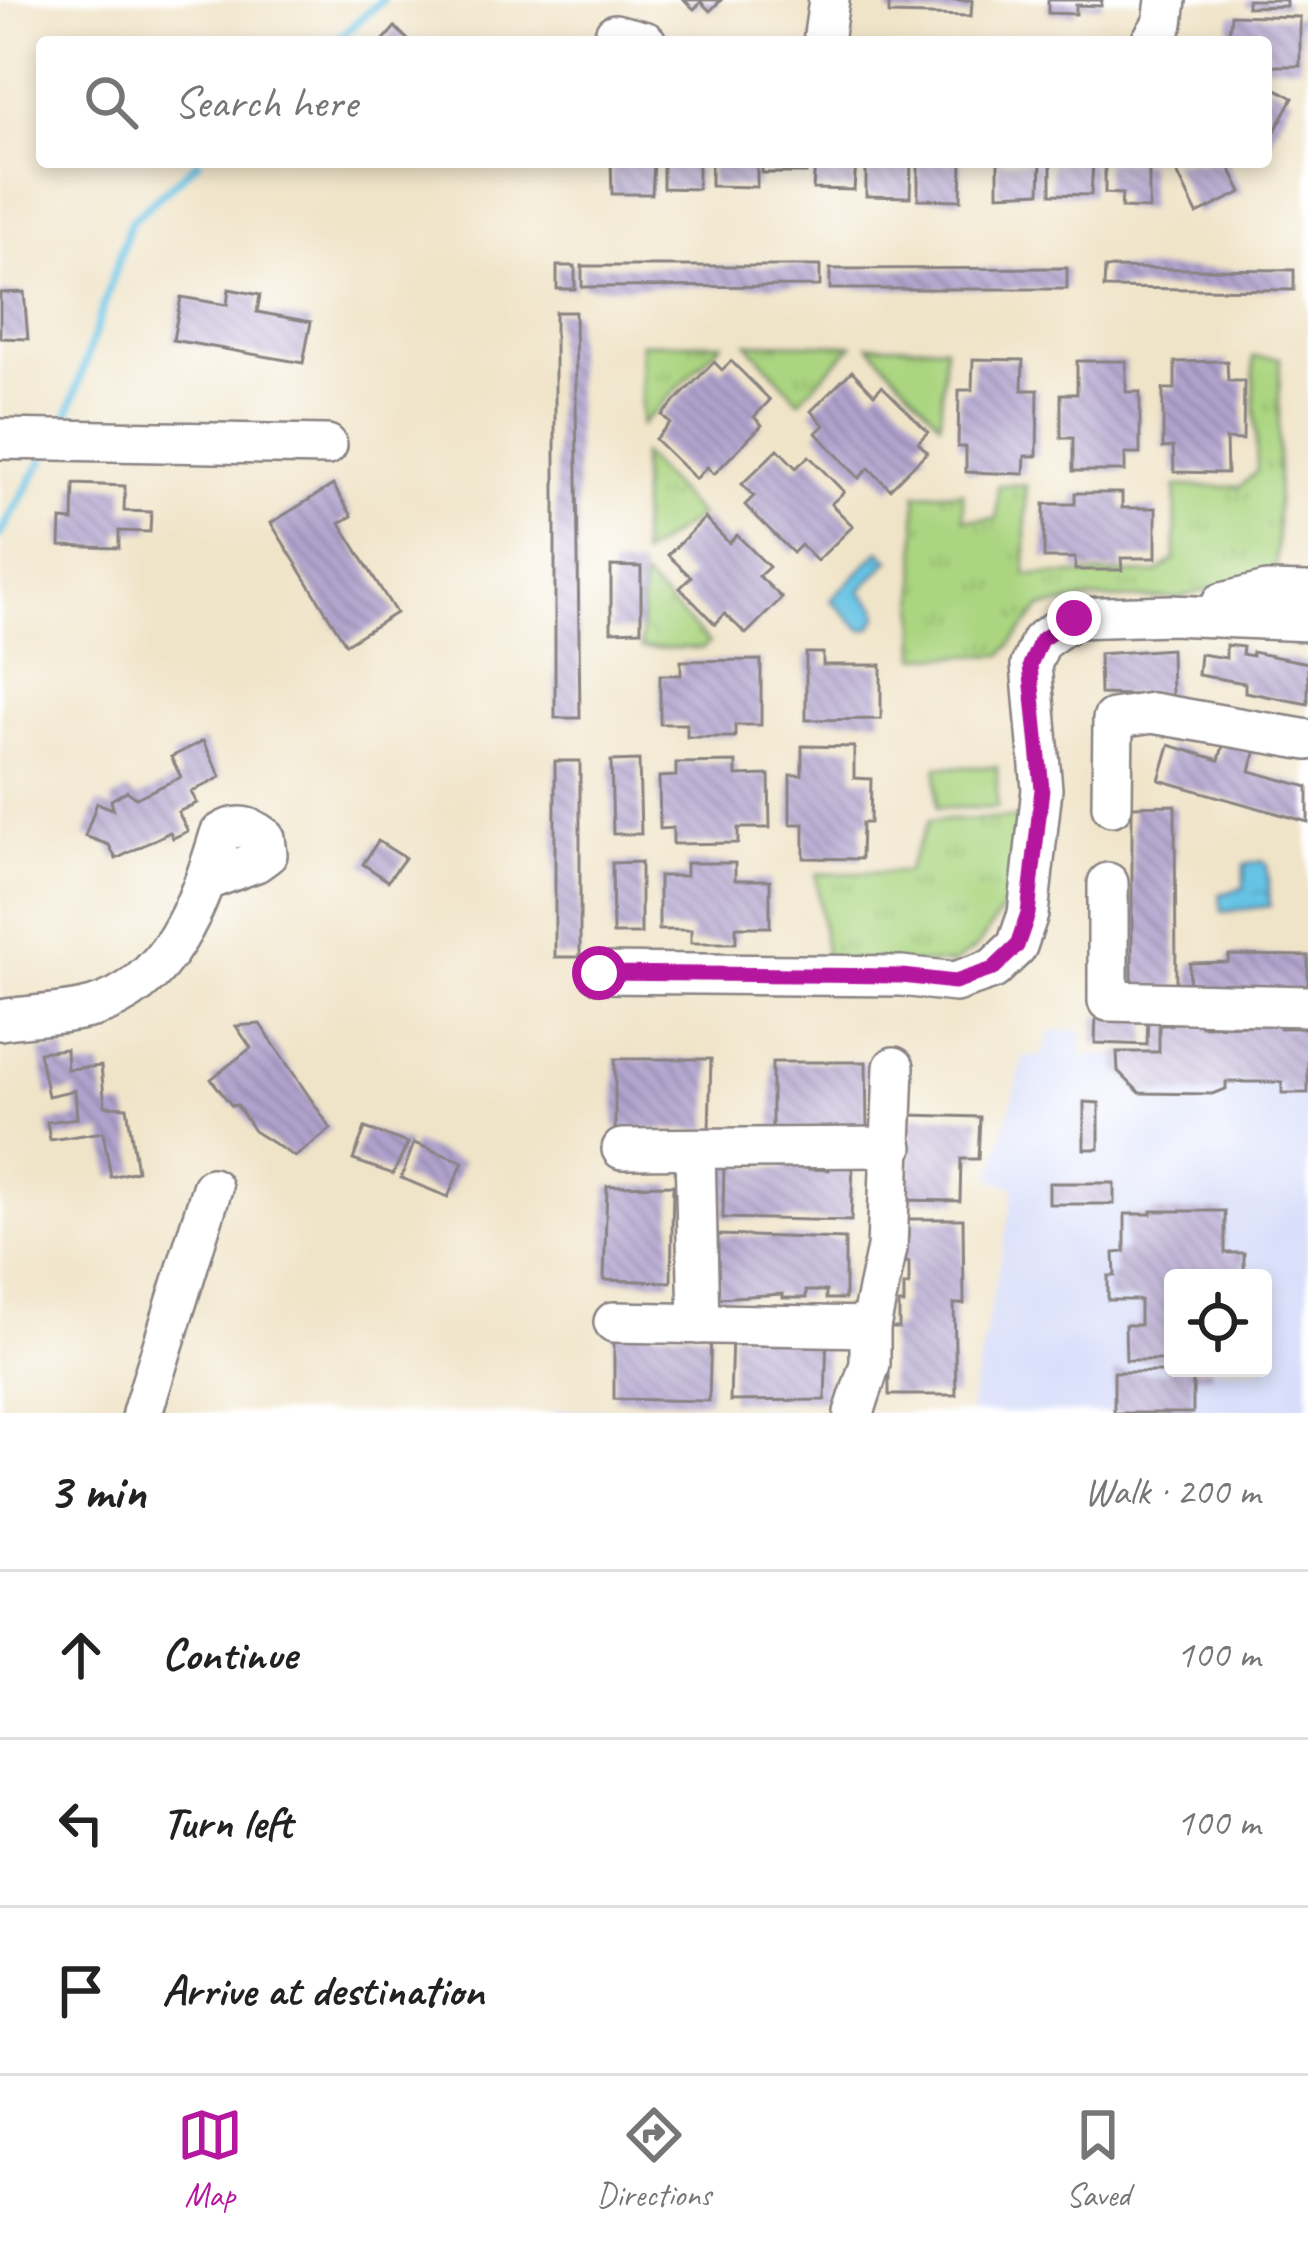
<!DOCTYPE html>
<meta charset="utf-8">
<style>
:root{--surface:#fff;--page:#f2f2f2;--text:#222;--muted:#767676;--line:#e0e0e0;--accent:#b5179e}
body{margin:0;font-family:Caveat,sans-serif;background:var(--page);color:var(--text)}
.controls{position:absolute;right:36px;bottom:36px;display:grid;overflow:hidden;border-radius:12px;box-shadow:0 6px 18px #0003}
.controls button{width:108px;height:108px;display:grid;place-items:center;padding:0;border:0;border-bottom:3px solid var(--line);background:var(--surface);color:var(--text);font:60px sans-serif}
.stop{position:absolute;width:36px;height:36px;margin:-27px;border:9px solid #b5179e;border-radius:50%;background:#fff}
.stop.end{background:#b5179e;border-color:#fff;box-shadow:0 3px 12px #0008}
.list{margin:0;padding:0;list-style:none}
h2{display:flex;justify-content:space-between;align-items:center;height:156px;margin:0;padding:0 48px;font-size:51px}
h2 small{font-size:39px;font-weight:400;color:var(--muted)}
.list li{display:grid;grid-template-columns:78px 1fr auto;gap:36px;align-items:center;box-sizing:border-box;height:168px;padding:0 48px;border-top:3px solid var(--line)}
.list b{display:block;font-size:45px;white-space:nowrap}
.list em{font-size:39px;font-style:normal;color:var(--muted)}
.icon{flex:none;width:66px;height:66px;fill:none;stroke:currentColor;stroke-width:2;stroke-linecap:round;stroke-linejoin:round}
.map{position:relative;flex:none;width:1308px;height:1413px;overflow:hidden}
.search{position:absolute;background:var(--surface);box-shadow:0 6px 18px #0003;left:36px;right:36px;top:36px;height:132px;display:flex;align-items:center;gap:30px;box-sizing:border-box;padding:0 42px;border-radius:12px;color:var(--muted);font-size:45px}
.sheet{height:660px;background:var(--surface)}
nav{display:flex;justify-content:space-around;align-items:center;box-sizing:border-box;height:168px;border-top:3px solid var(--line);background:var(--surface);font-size:33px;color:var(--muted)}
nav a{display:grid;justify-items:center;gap:6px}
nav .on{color:var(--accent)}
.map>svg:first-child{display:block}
.built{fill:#d2d9f9;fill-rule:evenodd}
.grass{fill:url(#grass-tufts);stroke:#667c5e;stroke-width:3}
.park{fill:url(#park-crowns);stroke:#667c5e;stroke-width:3}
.garden{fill:#abd580;stroke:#667c5e;stroke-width:3}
.water{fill:url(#water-ripples);stroke:#447290;stroke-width:3}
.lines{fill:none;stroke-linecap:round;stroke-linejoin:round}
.stream{stroke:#66c3e4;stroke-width:8}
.building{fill:url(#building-back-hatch)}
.minor-casing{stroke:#898382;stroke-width:44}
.minor{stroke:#fff;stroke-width:39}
.route{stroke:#b5179e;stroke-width:15}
</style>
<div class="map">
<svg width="1308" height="1413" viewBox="0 0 1308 1413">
<defs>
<pattern id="grass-tufts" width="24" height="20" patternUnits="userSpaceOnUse" patternTransform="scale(3)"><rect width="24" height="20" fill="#abd580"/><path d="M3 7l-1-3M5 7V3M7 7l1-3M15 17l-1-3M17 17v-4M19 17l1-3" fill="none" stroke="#93b770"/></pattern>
<pattern id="park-crowns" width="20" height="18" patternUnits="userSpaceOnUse" patternTransform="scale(3)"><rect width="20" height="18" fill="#abd580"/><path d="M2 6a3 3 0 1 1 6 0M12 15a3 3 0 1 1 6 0" fill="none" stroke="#93b770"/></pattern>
<pattern id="water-ripples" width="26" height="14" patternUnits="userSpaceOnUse" patternTransform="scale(3)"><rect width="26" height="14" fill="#66c3e4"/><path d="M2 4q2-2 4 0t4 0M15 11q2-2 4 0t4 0" fill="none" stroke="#58a7c4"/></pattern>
<pattern id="building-back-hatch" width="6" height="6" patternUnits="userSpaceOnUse" patternTransform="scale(3)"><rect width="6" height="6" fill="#b1a3cd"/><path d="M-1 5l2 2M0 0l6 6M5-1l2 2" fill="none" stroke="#9084a8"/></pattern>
</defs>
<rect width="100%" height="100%" fill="#fff"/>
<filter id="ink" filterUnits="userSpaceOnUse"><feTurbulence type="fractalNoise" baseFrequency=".00833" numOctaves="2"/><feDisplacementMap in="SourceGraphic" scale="24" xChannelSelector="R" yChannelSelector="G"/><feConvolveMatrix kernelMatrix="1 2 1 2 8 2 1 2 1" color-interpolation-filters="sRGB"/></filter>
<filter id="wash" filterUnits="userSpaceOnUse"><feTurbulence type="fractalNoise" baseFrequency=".004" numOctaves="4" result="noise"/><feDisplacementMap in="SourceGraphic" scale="48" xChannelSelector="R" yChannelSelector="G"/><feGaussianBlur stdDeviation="2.7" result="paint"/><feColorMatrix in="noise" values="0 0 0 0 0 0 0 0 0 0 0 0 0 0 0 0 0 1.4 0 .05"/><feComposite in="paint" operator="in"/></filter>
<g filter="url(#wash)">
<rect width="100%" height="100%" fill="#f0e4c8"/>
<g class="built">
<path d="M1159,1012L1308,1013V1413H969L1015,1187L991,1179L1024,1056H1042L1051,1030L1082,1031V1057L1158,1052ZM1173,1278H1263V1368H1173Z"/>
<rect x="554" y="1410" width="233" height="3"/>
</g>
<g class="grass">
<polygon points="641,343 722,343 641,425"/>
<polygon points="747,343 853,345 799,401"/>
<polygon points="869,345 945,346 940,422"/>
<polygon points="1253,357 1280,358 1276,575 1176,598 1091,599 1041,608 1002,655 917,657 916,494 963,492 964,519 997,519 998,485 1026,485 1026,575 1157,573 1175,559 1176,486 1240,487 1257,471"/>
<polygon points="641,454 700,516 641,556"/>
<polygon points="1019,818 1011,896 977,947 953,964 826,960 816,874 906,872 929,821"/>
</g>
<polygon class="park" points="643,577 709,643 703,648 641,648"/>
<rect class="garden" x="937" y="767" width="60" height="41"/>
<g class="water">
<polygon points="880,550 890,560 860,591 877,608 878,617 871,628 862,630 831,600"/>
<polygon points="1262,861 1267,865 1270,906 1222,912 1220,894 1244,888 1244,865"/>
</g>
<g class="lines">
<g class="stream">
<polyline points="334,42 382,0"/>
<polyline points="67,419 131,221 198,162"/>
<polyline points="0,535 43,460"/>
</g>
</g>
<g id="blocks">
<g class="building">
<polygon points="684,0 721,0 710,11 701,2 694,9"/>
<polygon points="889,0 972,0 971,16 889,14"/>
<polygon points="1048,0 1102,0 1101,6 1076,5 1076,14 1048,13"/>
<polygon points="1247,0 1286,0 1286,6 1247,7"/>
<polygon points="1231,15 1300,17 1300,66 1266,66 1266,42 1228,42"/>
<polygon points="395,27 410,42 382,42"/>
<polygon points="1266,83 1293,98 1270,140 1266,138"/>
<polygon points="611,162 654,162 652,194 612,194"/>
<polygon points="663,162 698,162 698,189 663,188"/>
<polygon points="711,162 757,162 757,187 711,186"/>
<rect x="762" y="162" width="44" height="11"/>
<polygon points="815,162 856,162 854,190 813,189"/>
<polygon points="866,162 911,162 910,197 866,196"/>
<polygon points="918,162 962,162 961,200 918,199"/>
<polygon points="998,162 1041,162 1040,192 998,194"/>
<polygon points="1051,162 1093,162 1091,195 1051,194"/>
<polygon points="1105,162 1149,162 1149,209 1121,208 1122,194 1105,193"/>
<polygon points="1172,162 1227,162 1242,192 1197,214"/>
<rect x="557" y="266" width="18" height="23"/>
<polygon points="582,266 820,266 820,286 582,287"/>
<polygon points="1067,268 1067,289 830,289 830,269"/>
<polygon points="1105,268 1294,270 1294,290 1104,288"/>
<polygon points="229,289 260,295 257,312 311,322 303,363 173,340 181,297 227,305"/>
<polygon points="24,292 28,339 0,338 0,293"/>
<polygon points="555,312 575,312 580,718 555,718"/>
<polygon points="973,359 1023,360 1022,390 1038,390 1037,456 1025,456 1024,474 966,472 966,447 958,447 959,390 972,390"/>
<polygon points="731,361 770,400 754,417 762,425 714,474 707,467 696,479 655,439 670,423 662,415 714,362 722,370"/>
<polygon points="1077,361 1126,361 1126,392 1140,392 1140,454 1125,454 1125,471 1073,471 1073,438 1061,438 1061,394 1077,394"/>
<polygon points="1227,361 1228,381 1244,381 1243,440 1226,439 1227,473 1174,472 1173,447 1163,448 1163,389 1175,389 1175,362"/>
<polygon points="852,371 874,394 882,386 928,432 918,442 927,452 890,489 869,468 859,478 816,433 824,425 811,411"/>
<polygon points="778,449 796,468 809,456 844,492 831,504 853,526 817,561 801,545 793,553 745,505 754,496 742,484"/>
<polygon points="74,484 125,486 124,511 151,512 150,532 119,531 119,548 60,546 61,520 73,521"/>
<polygon points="333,485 352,516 340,523 396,613 346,644 271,523"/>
<polygon points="1075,493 1122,493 1122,508 1156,508 1156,558 1121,558 1122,570 1075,570 1075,558 1044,558 1044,504 1075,504"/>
<polygon points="705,518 729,543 737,535 769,567 759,576 782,598 746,634 725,614 715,624 680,588 691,577 668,555"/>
<polygon points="611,566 641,567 641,630 611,631"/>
<polygon points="1226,645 1243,647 1242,654 1252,656 1252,652 1308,663 1308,704 1245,692 1245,683 1198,675 1200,654 1226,658"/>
<polygon points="1171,649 1172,696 1100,694 1099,654"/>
<polygon points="806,653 823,653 823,665 881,665 881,719 806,720"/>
<polygon points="761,660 761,725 735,725 735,737 687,737 687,724 660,724 660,675 681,675 681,661"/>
<polygon points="1226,735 1258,743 1250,771 1308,787 1308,822 1159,780 1169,745 1219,760"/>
<polygon points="203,741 221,777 191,792 197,803 178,812 188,831 173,838 170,832 116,859 109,845 85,836 97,803 113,809 111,800 127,791 136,798 181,777 171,757"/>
<polygon points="802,746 854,747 854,778 871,779 870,823 862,823 861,859 804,858 804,824 790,824 790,775 802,775"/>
<polygon points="639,760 641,834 613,834 611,761"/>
<rect x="555" y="761" width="25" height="196"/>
<polygon points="736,762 736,776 769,775 770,828 738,828 738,843 673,844 673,828 660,829 659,777 676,776 676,763"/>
<polygon points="1175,805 1176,987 1132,989 1132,806"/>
<polygon points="378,841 405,858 388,881 363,864"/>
<polygon points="641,862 641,934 613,934 612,863"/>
<polygon points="686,863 735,863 735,880 770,880 770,927 736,927 736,943 691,943 691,930 659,930 659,876 686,876"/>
<polygon points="1229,955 1308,956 1308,995 1189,990 1190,963 1228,962"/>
<polygon points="1096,1015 1148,1017 1147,1045 1095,1043"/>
<polygon points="1171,1018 1201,1018 1201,1026 1254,1025 1254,1018 1280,1018 1280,1028 1308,1028 1308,1093 1282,1093 1282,1082 1226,1082 1226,1089 1212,1094 1140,1093 1118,1071 1117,1052 1159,1052 1159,1025 1171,1025"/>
<polygon points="260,1024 331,1129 295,1157 254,1131 237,1105 232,1106 211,1079 251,1048 236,1026"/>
<polygon points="66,1049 67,1069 101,1066 105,1106 127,1107 137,1171 111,1177 103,1132 50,1140 47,1122 77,1118 75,1090 48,1096 39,1052"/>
<polygon points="615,1059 711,1059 709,1130 615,1129"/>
<polygon points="772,1062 866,1062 867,1128 772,1130"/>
<polygon points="1084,1102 1099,1103 1099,1149 1084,1149"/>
<polygon points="910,1115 980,1117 978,1159 961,1159 960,1201 901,1200 901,1177 910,1177"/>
<polygon points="365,1128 408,1143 393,1174 353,1160"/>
<polygon points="414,1143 463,1162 448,1197 401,1178"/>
<polygon points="785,1158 808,1158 808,1169 829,1170 829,1160 853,1161 851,1221 723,1218 724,1160 745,1167 786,1168"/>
<rect x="1049" y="1183" width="65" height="21"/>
<polygon points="673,1185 671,1282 604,1280 607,1186"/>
<polygon points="1151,1211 1225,1211 1225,1253 1244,1253 1244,1277 1173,1278 1173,1368 1211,1368 1211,1376 1193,1376 1193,1413 1114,1413 1114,1372 1166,1372 1166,1360 1126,1360 1125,1325 1140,1325 1140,1300 1108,1300 1108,1276 1115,1276 1114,1253 1125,1252 1125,1214 1151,1214"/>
<polygon points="908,1219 963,1219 964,1304 954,1304 956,1395 889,1395 889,1328 899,1328 899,1304 904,1304 904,1285 909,1285 909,1262 902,1262 902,1238 908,1237"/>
<polygon points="718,1235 845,1239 845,1299 826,1299 826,1291 806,1291 806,1298 783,1298 783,1294 718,1298"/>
<polygon points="614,1331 711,1333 709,1401 614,1399"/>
<polygon points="827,1333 825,1400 730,1401 732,1334"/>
</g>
</g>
</g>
<g filter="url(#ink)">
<use href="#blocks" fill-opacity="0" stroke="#898382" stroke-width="3"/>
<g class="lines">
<defs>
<g id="minor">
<polyline points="615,34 646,42"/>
<polyline points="823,42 829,0"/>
<polyline points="1151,42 1163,23 1166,0"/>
<polyline points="0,439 327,445"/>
<polyline points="1222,603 1267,592 1308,593"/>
<polyline points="1112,806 1113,719 1152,713 1308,740"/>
<polyline points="1108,883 1108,1001 1308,1006"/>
<polyline points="599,973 901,976 955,982 993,969 1017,946 1028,914 1042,789 1031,665 1041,641 1074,618 1170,615 1308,621"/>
<path d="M0,1020C30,1015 64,1015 93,1007C170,985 199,904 220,834C236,823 250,826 265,838L267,854L256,862L207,880"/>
<polyline points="622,1149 893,1147"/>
<polyline points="695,1149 699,1324"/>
<polyline points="614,1322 870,1327"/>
<polyline points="142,1413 212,1188"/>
<polyline points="854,1413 870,1364 870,1327 887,1248 894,1067"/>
</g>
</defs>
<use href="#minor" class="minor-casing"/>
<use href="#minor" class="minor"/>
</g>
</g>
<g class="lines" filter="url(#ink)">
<polyline class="route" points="599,973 902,976 955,982 993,969 1017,946 1028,914 1042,789 1030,665 1041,640 1074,618"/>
</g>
</svg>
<div class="controls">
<button><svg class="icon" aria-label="locate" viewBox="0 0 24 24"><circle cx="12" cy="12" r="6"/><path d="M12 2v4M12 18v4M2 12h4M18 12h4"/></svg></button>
</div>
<div class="stop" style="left:599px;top:973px"></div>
<div class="stop end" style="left:1074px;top:618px"></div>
<div class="search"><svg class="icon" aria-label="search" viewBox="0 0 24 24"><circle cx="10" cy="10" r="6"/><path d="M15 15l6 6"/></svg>Search here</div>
</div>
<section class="sheet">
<h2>3 min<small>Walk · 200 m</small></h2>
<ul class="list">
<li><svg class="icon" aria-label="ahead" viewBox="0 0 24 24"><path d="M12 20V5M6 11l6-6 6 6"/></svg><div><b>Continue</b></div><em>100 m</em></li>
<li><svg class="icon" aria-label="left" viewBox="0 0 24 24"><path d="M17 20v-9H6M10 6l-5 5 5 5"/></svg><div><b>Turn left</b></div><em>100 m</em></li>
<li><svg class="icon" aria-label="arrive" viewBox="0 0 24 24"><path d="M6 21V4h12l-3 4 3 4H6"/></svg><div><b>Arrive at destination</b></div></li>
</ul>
</section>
<nav>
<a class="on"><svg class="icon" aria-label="map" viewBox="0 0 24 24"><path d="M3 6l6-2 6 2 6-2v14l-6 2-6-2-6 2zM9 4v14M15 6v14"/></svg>Map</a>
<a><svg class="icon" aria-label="directions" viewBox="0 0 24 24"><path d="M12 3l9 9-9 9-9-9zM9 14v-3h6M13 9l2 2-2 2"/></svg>Directions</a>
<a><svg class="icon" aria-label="saved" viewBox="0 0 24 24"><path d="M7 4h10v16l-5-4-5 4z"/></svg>Saved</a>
</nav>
